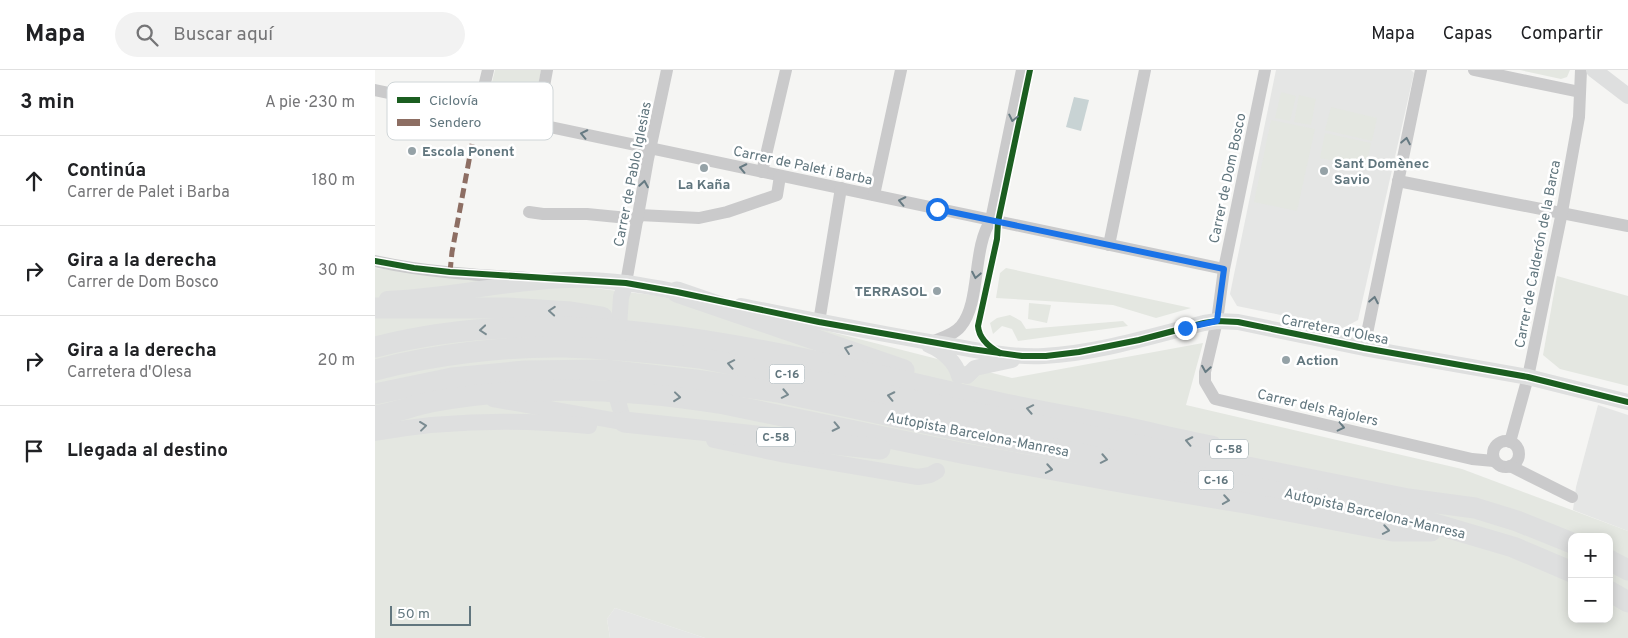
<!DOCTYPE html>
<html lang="es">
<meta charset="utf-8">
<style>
:root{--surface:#fff;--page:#f2f2f2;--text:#202124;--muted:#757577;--line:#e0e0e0}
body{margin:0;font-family:Overpass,sans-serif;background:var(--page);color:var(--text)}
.controls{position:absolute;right:15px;bottom:15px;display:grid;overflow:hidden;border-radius:10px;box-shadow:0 2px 12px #0003}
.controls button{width:45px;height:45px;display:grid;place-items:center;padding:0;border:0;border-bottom:1px solid var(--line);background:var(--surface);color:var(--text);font:25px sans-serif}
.scale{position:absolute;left:15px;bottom:12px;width:81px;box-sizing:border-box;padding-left:5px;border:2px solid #61767e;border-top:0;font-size:14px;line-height:18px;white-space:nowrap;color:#61767e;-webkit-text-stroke:4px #fff;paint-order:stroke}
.stop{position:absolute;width:15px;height:15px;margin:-11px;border:4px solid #1a73e8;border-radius:50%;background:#fff}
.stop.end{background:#1a73e8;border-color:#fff;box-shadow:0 1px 5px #0008}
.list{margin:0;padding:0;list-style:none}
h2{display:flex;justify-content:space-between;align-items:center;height:65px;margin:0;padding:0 20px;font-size:21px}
h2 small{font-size:16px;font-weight:400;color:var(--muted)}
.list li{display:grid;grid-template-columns:32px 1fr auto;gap:15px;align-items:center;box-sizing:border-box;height:90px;padding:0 20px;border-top:1px solid var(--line)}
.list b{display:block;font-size:19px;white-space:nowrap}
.list p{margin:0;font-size:16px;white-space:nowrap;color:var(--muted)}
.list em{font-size:16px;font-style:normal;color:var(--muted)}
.icon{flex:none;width:28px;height:28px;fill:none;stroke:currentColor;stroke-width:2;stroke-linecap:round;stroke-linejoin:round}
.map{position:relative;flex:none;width:1253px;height:568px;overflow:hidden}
header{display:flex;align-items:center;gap:30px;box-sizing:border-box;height:70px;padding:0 25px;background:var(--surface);border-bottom:1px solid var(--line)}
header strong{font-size:24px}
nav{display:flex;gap:28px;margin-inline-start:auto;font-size:18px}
.search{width:350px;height:45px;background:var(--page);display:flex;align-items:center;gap:12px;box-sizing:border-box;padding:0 18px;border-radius:28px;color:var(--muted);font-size:19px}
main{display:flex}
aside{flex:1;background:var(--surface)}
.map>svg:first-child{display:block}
.built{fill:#e5e6e5}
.green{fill:#e4e7e1;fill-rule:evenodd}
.water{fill:#c8d3d4}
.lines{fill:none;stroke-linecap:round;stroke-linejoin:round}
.street{stroke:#cacacb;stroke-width:12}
.secondary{stroke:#dedfdf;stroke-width:16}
.highway{stroke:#dedfdf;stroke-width:21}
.quiet{stroke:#8d6e63;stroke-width:5;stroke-dasharray:10 5;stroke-linecap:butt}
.cycleway-casing{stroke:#fff;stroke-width:9}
.cycleway{stroke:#1b5e20;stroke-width:6}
.oneway{stroke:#667a82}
.oneway2{stroke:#7a8b91}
.route{stroke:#1a73e8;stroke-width:6}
.poi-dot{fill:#95a2a7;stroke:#fff;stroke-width:2}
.labels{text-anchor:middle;stroke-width:5;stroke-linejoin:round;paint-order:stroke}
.shield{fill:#fff;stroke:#909fa5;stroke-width:1}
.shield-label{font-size:12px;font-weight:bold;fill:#61767e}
.poi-label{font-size:14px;font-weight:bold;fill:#61767e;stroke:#fff;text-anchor:start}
.street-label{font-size:14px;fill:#61767e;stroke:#fff}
.key{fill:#fff;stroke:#d0d6d8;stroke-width:1}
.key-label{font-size:14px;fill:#61767e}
</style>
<header>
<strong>Mapa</strong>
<div class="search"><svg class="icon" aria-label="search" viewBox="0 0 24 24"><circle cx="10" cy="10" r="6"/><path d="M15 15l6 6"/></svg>Buscar aquí</div>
<nav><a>Mapa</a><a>Capas</a><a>Compartir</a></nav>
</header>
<main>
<aside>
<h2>3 min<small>A pie · 230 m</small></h2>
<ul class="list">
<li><svg class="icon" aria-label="ahead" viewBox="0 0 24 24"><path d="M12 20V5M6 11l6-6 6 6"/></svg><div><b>Continúa</b><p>Carrer de Palet i Barba</p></div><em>180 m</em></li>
<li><svg class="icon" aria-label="right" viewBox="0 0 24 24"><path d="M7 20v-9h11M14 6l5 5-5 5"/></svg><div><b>Gira a la derecha</b><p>Carrer de Dom Bosco</p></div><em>30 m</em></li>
<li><svg class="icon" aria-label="right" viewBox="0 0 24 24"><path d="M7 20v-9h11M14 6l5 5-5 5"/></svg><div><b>Gira a la derecha</b><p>Carretera d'Olesa</p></div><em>20 m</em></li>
<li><svg class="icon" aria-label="arrive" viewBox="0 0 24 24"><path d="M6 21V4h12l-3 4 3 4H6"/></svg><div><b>Llegada al destino</b></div></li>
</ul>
</aside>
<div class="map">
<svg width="1253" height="568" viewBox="0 0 1253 568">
<rect width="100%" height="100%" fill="#f5f5f3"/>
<g class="built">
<polygon points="901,0 1036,0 1039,3 983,250 968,258 862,236 855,224"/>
<polygon points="1223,335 1253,345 1253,461 1198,440 1201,417"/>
<polygon points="240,538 330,568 235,568 232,549"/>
</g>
<g class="green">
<polygon points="120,0 166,0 158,44 112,32"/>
<polygon points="1145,0 1195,0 1192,7 1186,9"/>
<polygon points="906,22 921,26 915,51 900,48"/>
<polygon points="924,25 941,29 936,55 919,52"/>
<polygon points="956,37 1002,48 997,71 950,60"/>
<polygon points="896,50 940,59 922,141 879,132"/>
<polygon points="950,63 996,73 991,98 945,88"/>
<path d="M0,198L113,211L210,217L277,225L425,254L637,308L828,273L811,335L1087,399L1253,461V568H330L240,538L232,549L235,568H0ZM1197,467H1234V549H1197Z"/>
<polygon points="631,198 816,238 781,248 738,235 621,228 625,203"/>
<polygon points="1182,206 1253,226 1253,316 1185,299 1168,285"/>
<polygon points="654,233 676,235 672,253 653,249"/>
<polygon points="635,245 646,251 651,259 748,251 753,256 643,271 637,259 627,256 618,264 615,253 622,248"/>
</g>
<polygon class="water" points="699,27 714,30 706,61 691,57"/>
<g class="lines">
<g class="street">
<polyline points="890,0 849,199 842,251 830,302 830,312 840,329 1097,389 1119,391"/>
<polyline points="1099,0 1205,22"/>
<polyline points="0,20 849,199"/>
<polyline points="103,42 113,0"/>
<polyline points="162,54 172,0"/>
<polyline points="387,102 411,0"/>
<polyline points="1023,111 1253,156"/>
<polyline points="499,125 526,0"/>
<polyline points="154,142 168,144 212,144 263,149"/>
<polyline points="264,145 324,148 352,142 402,125 405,106"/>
<polyline points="734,175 770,0"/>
<path d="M0,191C50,202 101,205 152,208"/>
<polyline points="251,213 273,89 292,0"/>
<polyline points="444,252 466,118"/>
<path d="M556,272C566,268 579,265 586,256C606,232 597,178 616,150L647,0"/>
<polyline points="989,278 1046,0"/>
<circle cx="1131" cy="384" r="13"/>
<polyline points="1135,372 1153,307 1187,142 1204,47 1206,0"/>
<polyline points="1135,396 1197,427"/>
</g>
<g class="secondary">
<polyline points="1219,0 1253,26"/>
<path d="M12,229C72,227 131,212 191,210C232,208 273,216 313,224"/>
<path d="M366,236C431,249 495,262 560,273C596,279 633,288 669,286C724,283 777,266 829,253L842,251L863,252L989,278L1153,307L1253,332"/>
<polyline points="243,272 246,227 251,213"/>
<path d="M554,275C568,281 581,292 584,306"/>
<polyline points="592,306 600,298 637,290"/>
<polyline points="241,312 242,328 249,352"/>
<polyline points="118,329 259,354"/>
<path d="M0,363C71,350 143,349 214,356"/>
<polyline points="339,370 406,384 543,407 555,405 562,401"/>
</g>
<g class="highway">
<polyline points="302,222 529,300"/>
<polyline points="0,238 132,238 196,242 227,247"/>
<path d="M0,277C202,225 410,285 607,329C656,340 705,348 754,358C782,364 809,371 837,376"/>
<path d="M0,300C57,285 129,276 189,277C234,278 280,283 325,288L1033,429L1100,438L1142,451L1197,473"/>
<polyline points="0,324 77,308 150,301 230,300 320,310 403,322 596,363 1043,449 1138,477 1197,502"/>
<path d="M0,346C19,343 37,336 56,332C153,314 252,318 349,334L591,384L756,414L876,434L1018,461H1056"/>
<polyline points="249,352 505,379"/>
<polyline points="1234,490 1253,500"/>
<polyline points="1234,521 1253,532"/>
</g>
<polyline class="quiet" points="75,202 77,182 103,42"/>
<defs>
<g id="cycleway">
<polyline points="0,191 39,198 75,202 251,213 302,222 444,252 596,279 647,286 671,286 704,282 764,270 829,253 842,251 863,252 989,278 1153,307 1253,332"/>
<path d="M625,283C614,277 604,269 603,256L622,169L623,152L655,0"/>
</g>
</defs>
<use href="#cycleway" class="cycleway-casing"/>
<use href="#cycleway" class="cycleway"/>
</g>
<defs><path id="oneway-chevron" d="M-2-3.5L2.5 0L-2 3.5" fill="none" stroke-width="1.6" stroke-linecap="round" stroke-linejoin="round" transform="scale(1.25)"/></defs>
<g class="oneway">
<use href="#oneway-chevron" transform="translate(638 48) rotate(102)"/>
<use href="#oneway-chevron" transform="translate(209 64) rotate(-168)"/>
<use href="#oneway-chevron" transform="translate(1031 71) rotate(-79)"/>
<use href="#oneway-chevron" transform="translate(368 98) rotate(-168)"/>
<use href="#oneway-chevron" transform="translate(269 114) rotate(-81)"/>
<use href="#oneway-chevron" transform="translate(527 131) rotate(-168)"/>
<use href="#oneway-chevron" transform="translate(601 205) rotate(101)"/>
<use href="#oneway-chevron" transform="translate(999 230) rotate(-79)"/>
<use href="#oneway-chevron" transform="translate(831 299) rotate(99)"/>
<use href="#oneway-chevron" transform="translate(966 357) rotate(13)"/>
</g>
<g class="oneway2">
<use href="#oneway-chevron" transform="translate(177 241) rotate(-176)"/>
<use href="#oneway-chevron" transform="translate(108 260) rotate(175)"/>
<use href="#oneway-chevron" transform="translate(473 279) rotate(-161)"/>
<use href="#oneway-chevron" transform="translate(356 294) rotate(-169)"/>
<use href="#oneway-chevron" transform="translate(410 324) rotate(11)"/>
<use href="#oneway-chevron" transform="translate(516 326) rotate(-168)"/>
<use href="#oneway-chevron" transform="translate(302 327) rotate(6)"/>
<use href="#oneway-chevron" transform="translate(655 339) rotate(-169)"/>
<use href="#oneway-chevron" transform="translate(48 356) rotate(-7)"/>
<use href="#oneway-chevron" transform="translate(461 357) rotate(12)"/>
<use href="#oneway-chevron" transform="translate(814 371) rotate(-168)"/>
<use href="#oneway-chevron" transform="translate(729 389) rotate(11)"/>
<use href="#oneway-chevron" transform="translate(674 399) rotate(10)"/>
<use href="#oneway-chevron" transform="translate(851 430) rotate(9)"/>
<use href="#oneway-chevron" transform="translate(1011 460) rotate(10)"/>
</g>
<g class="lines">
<polyline class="route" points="562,139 849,199 842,251 810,258"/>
</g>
<g class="poi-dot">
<circle cx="37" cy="81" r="5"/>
<circle cx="329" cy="98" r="5"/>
<circle cx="949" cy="101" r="5"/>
<circle cx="562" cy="221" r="5"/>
<circle cx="911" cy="290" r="5"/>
</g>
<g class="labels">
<g class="shield">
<rect x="394.5" y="294.5" width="35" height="19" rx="4"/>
<rect x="382" y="357.5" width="38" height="19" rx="4"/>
<rect x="835" y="369.5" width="38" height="19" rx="4"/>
<rect x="823.5" y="400.5" width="35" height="19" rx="4"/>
</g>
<g class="shield-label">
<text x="412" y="308">C-16</text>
<text x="401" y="371">C-58</text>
<text x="854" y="383">C-58</text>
<text x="841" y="414">C-16</text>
</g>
<g class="poi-label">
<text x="47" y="86">Escola Ponent</text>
<text x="959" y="98">Sant Domènec<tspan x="959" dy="16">Savio</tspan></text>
<text x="329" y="119" text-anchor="middle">La Kaña</text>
<text x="552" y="226" text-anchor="end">TERRASOL</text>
<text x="921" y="295">Action</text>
</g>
<g class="street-label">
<text transform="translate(428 95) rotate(12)" y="5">Carrer de Palet i Barba</text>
<text transform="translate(257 104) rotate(-79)" y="5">Carrer de Pablo Iglesias</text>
<text transform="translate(852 108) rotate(-78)" y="5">Carrer de Dom Bosco</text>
<text transform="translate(1162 184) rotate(-79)" y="5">Carrer de Calderón de la Barca</text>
<text transform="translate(960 259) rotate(11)" y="5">Carretera d'Olesa</text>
<text transform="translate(943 337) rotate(13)" y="5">Carrer dels Rajolers</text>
<text transform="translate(603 364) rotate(11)" y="5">Autopista Barcelona-Manresa</text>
<text transform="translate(1000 443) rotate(13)" y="5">Autopista Barcelona-Manresa</text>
</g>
</g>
<rect x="12" y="12" width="166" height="58" rx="8" class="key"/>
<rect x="22" y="27" width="23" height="6" fill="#1b5e20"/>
<rect x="22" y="49" width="23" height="7" fill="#8d6e63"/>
<g class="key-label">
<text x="54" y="35">Ciclovía</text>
<text x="54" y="57">Sendero</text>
</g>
</svg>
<div class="controls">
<button>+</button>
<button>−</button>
</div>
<div class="scale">50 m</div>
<div class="stop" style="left:562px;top:139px"></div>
<div class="stop end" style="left:810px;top:258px"></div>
</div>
</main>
